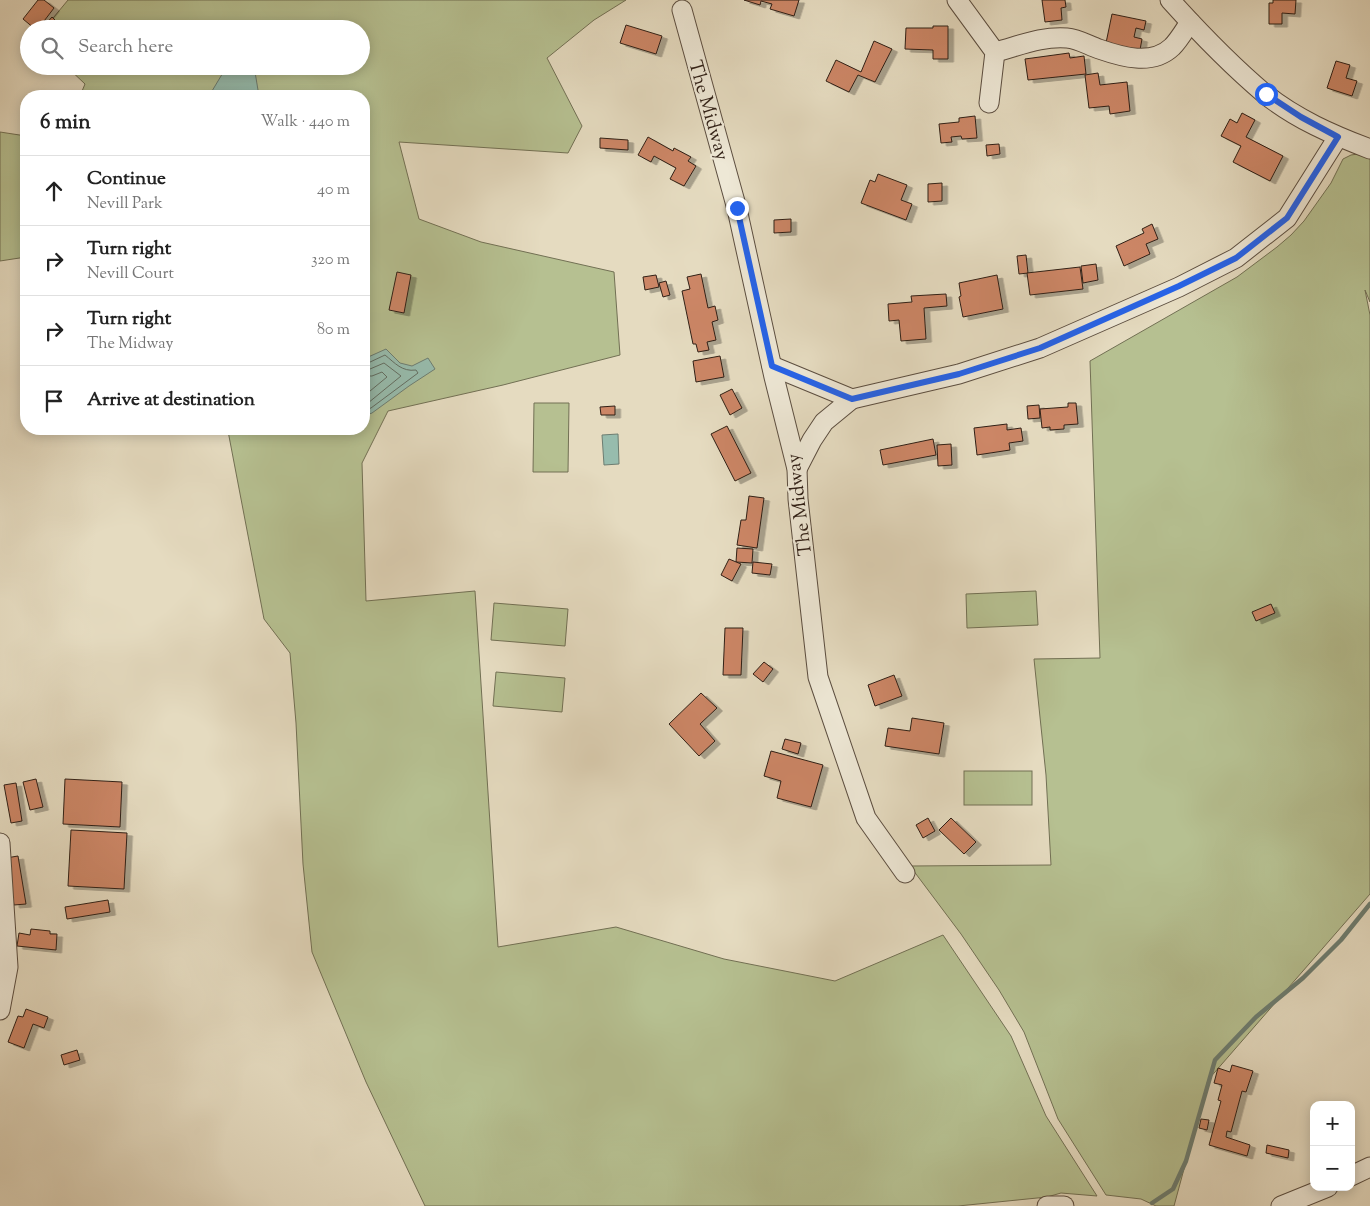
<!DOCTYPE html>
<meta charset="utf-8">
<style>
:root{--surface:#fff;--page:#f2f2f2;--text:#222;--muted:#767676;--line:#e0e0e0}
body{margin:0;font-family:"Sorts Mill Goudy",serif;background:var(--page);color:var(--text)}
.controls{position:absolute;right:15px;bottom:15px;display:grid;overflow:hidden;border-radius:10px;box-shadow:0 2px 12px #0003}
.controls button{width:45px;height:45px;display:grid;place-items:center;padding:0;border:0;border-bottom:1px solid var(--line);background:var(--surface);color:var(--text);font:25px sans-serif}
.stop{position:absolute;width:15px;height:15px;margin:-11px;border:4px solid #2563eb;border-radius:50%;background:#fff}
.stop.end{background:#2563eb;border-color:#fff;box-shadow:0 1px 5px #0008}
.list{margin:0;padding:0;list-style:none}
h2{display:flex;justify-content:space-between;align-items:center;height:65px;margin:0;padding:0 20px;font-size:21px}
h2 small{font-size:16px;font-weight:400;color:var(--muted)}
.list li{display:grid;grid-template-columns:32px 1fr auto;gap:15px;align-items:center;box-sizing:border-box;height:70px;padding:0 20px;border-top:1px solid var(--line)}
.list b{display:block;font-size:19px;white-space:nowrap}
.list p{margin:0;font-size:16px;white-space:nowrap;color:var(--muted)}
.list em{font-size:16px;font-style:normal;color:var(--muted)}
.icon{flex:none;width:28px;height:28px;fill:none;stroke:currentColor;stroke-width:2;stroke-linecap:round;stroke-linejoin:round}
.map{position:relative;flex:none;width:1370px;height:1206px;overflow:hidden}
.search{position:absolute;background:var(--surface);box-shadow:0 2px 12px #0003;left:20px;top:20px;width:350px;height:55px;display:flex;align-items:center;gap:12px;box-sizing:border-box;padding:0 18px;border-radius:28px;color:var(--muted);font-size:19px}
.panel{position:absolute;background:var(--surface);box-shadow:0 2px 12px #0003;left:20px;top:90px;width:350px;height:345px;border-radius:20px}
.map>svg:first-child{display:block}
.green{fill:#b6c091;stroke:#727054}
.water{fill:#97bcad;stroke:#6d7d71}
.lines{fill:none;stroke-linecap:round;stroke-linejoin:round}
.shore{stroke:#636e62;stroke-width:1}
.stream{stroke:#6d7d71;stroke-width:4.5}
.building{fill:#cc8666;stroke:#2f1f16;filter:url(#shadow)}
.minor-casing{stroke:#5c4e40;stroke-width:21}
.minor{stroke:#eee8d6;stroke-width:19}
.route{stroke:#2563eb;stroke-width:6}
.labels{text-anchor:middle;stroke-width:4.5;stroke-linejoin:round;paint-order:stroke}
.street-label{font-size:19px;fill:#2f1f16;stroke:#eee8d6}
</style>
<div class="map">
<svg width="1370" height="1206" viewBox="0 0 1370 1206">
<defs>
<filter id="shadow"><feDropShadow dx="5.5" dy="3" stdDeviation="0" flood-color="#0004"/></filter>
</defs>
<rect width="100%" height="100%" fill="#e5dbc0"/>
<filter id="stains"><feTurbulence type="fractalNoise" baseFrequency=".004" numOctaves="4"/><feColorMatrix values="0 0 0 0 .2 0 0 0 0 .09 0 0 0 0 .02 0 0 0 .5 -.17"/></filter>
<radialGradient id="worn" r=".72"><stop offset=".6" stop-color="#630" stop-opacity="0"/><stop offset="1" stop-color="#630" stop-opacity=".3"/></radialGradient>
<g class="green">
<polygon points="68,0 626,0 594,20 547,58 582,126 568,153 399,142 419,219 481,242 614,272 620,355 503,385 388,411 362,463 366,601 475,591 498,947 616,927 724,959 835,981 943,935 1011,1036 1046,1116 1097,1196 1061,1193 1047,1197 958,1206 425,1206 366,1082 312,952 303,864 296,723 290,653 264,619 228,431 225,429 364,429 364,96 80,96 85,84 66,66 361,66 361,29 44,29"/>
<polygon points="0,132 26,136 26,257 0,261"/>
<polygon points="1358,154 1370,158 1370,302 1365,290 1370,315 1370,894 1208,1080 1174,1206 1156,1206 1141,1199 1106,1195 1058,1119 1024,1032 999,990 961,934 910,866 1051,865 1046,775 1034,659 1100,658 1090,361 1237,277 1277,247 1291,235 1304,221 1331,183 1343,159 1351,155"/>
<polygon points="534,403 569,403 568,472 533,472"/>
<polygon points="1036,591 1038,625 967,628 966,594"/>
<polygon points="494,603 568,609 565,646 491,640"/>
<polygon points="496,672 565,678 562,712 493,706"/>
<rect x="964" y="771" width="68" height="34"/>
</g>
<g class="water">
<polygon points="227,66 254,66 259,96 209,96"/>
<polygon points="386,349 400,363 412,366 428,358 435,369 409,386 372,413 364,416 364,356 366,358"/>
<polygon points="618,434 619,464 604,465 602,435"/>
</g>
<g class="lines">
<g class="shore">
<path d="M364,362L368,363L385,355C395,363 402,372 416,370L418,373L371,408L364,410"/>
<polyline points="364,369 370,369 384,363 401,376 368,403 364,404"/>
<polyline points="364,376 372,376 382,372 387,377 364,396"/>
</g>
<polyline class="stream" points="1152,1203 1173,1189 1186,1161 1215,1060 1256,1017 1303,978 1341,940 1370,904"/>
</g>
<g class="building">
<polygon points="38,0 44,0 54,8 38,29 35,29 23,19"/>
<polygon points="744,0 799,0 794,16 770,9 772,4 761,1 760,5"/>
<polygon points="1042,0 1065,0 1066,7 1061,8 1062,20 1045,22"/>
<polygon points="1273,0 1296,0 1295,14 1282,13 1282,24 1269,24 1269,3 1273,3"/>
<polygon points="1112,14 1146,21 1144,30 1136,28 1134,37 1142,39 1140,50 1106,43"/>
<polygon points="52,17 57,22 51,29 47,29 44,26"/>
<polygon points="626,25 662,36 656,54 620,43"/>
<polygon points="933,26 948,26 948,59 933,59 933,50 905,49 906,28 933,28"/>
<polygon points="874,41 892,49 875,82 858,75 849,92 826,81 836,60 861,72"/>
<polygon points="1069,53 1070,58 1084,56 1086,74 1028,80 1025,59"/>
<polygon points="1336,61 1350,65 1346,78 1357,81 1352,96 1327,88"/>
<polygon points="1098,73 1100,85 1127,82 1130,111 1110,114 1109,106 1089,108 1085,75"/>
<polygon points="1242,113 1255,120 1246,137 1283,156 1270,181 1233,162 1241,146 1221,136 1230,119 1237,123"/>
<polygon points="975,116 977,138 962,139 961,136 951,137 952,142 941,143 939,124 959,122 959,118"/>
<polygon points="648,137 673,151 674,148 691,157 688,161 696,166 684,186 670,179 676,168 654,156 651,162 638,155"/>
<polygon points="600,138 628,140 628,150 600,148"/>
<polygon points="999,144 1000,154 987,156 986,145"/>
<polygon points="878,174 907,185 901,200 912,204 906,220 861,203 870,180 875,182"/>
<polygon points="942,183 942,201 928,202 928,184"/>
<polygon points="791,219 791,232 774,233 774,220"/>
<polygon points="1152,224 1158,239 1146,244 1150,254 1124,266 1116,246 1144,233 1142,229"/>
<polygon points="1026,255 1028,273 1019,274 1017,256"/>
<polygon points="1096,264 1098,280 1083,283 1081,266"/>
<polygon points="1080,267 1083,289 1030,295 1027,273"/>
<polygon points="397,272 411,275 404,313 389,310"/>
<polygon points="701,274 708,308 715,306 718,320 712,322 716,340 707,342 709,350 698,352 696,344 693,344 682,291 690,289 687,277"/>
<polygon points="656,275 659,287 645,290 643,277"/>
<polygon points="997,275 1003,309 963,317 959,297 961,296 959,283"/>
<polygon points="666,281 670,295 663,297 659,283"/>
<polygon points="946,294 947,306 924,308 926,339 901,341 899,320 889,321 888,304 912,302 911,296"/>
<polygon points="720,356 724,377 696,382 693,361"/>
<polygon points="732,389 742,408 730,415 720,395"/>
<polygon points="1068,403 1076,403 1078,424 1064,425 1064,429 1050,430 1050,427 1042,428 1040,409 1068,407"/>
<polygon points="1039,405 1040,418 1028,419 1027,406"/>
<polygon points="615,406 615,415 601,415 600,407"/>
<polygon points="1007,424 1007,430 1021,428 1023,441 1009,443 1010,450 977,455 974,428"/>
<polygon points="727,426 751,473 735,481 711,434"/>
<polygon points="933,439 936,455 883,465 880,450"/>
<polygon points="951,444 952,465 938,466 937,445"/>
<polygon points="749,496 764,498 757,548 737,545 741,520 746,520"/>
<polygon points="737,548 753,549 752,563 736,562"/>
<polygon points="729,559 741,564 732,581 721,575"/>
<polygon points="753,562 772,564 770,575 752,573"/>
<polygon points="1271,604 1275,613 1256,621 1252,612"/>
<polygon points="725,628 743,628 741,675 723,675"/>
<polygon points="764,662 773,669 763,682 753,674"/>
<polygon points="894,675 902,696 875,706 868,685"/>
<polygon points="701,693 717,708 700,724 715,741 699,756 669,724"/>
<polygon points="912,718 944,723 939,754 885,746 888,728 910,731"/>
<polygon points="785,739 801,743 798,754 782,749"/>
<polygon points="771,751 823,765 811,807 777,798 781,781 764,776"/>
<polygon points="36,779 43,807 30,810 23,782"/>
<polygon points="65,779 122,782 120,827 63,824"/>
<polygon points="16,783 22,821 11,823 4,785"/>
<polygon points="928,818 935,831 923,838 916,825"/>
<polygon points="951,818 976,842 964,854 939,830"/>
<polygon points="71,830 127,833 124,889 68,886"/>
<polygon points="18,856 26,904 14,905 6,858"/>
<polygon points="108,900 110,912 67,919 65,907"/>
<polygon points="31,929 50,931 50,934 57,934 56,950 17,946 19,933 30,935"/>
<polygon points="26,1009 48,1017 44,1028 33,1024 24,1048 8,1042 18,1016 23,1017"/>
<polygon points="77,1050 80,1060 64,1065 61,1055"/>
<polygon points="1232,1065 1253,1071 1246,1092 1242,1091 1231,1132 1227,1131 1226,1137 1250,1145 1247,1156 1209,1145 1221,1101 1218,1100 1222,1085 1214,1083 1218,1068 1230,1072"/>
<polygon points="1201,1119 1209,1120 1207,1130 1199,1128"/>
<polygon points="1267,1145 1289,1150 1288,1158 1266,1153"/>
</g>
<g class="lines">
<defs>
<g id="minor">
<polyline points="957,0 995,52 989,103"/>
<path d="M1170,0C1198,31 1233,67 1265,94C1296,119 1333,135 1370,149"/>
<polyline points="682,10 737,209 774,377 797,469 798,499 818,677 866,818 905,873"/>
<path d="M995,52C1019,46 1041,36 1067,38C1078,39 1088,45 1099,49C1122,57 1152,66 1172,47C1179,40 1184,31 1190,22"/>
<polyline points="772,366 852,399 959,374 1040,348 1179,287 1236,258 1287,218 1338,137"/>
<polyline points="797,469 812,440 824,422 852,399"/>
<polyline points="0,843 8,967 0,1010"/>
<polyline points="1351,1176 1370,1167"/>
<polyline points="1047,1206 1064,1206"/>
<polyline points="1281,1206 1328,1187"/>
</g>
</defs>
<use href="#minor" class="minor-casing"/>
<use href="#minor" class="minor"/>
</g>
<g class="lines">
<polyline class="route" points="737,208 772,366 852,399 959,374 1040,348 1179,286 1236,258 1287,218 1338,137 1301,117 1266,94"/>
</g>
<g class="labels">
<g class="street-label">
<text transform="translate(710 110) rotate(74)" y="7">The Midway</text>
<text transform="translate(798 505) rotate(-97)" y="7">The Midway</text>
</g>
</g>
<rect width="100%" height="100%" filter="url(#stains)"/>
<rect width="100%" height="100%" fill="url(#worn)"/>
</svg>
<div class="controls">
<button>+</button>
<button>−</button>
</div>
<div class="stop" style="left:1266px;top:94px"></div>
<div class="stop end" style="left:737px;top:208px"></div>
<div class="search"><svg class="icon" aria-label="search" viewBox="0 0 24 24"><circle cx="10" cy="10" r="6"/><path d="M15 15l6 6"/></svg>Search here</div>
<section class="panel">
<h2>6 min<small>Walk · 440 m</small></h2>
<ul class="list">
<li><svg class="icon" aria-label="ahead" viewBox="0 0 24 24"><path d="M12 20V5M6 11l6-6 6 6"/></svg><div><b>Continue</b><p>Nevill Park</p></div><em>40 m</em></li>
<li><svg class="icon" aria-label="right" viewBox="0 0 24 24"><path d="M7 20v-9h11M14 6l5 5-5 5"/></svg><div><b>Turn right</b><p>Nevill Court</p></div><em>320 m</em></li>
<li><svg class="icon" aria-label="right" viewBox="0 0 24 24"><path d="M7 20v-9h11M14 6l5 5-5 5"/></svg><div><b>Turn right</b><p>The Midway</p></div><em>80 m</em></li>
<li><svg class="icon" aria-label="arrive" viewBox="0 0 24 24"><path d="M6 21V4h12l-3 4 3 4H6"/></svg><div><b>Arrive at destination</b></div></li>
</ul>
</section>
</div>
